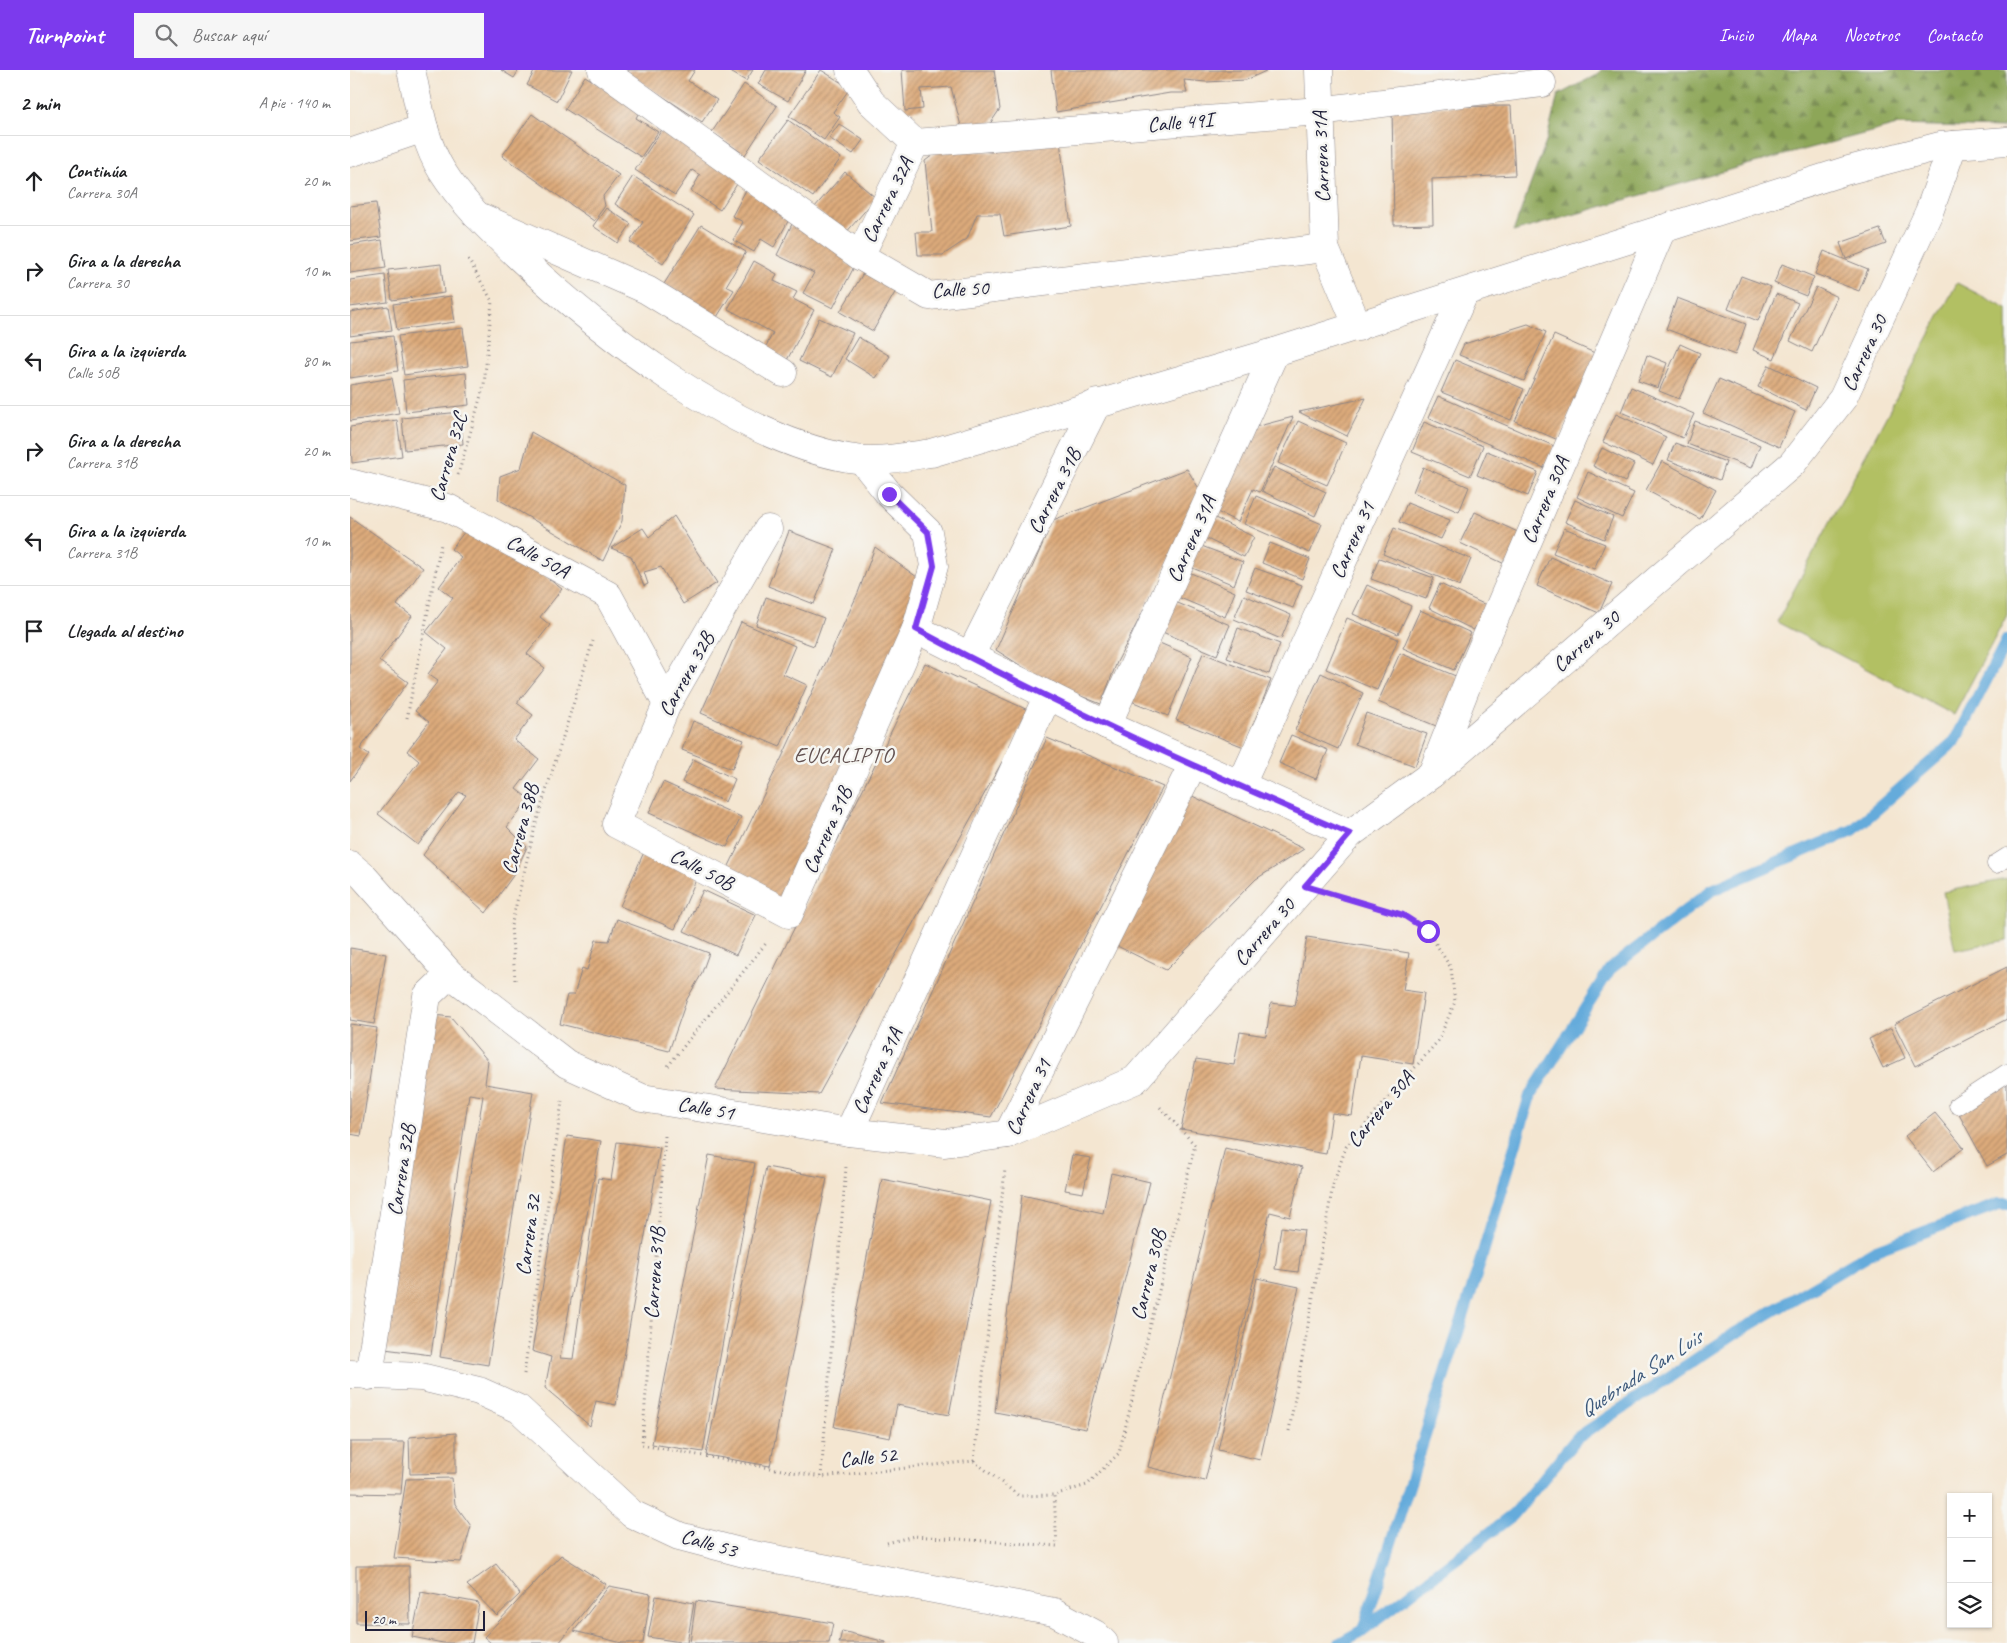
<!DOCTYPE html>
<html lang="es">
<meta charset="utf-8">
<style>
:root{--surface:#fff;--page:#f6f6f6;--text:#202124;--muted:#757577;--line:#e0e0e0;--accent:#7c3aed}
body{margin:0;font-family:Caveat,sans-serif;background:var(--page);color:var(--text)}
.controls{position:absolute;right:15px;bottom:15px;display:grid;overflow:hidden;border-radius:0px;box-shadow:0 1px 4px #0004}
.controls button{width:45px;height:45px;display:grid;place-items:center;padding:0;border:0;border-bottom:1px solid var(--line);background:var(--surface);color:var(--text);font:25px sans-serif}
.scale{position:absolute;left:15px;bottom:12px;width:120px;box-sizing:border-box;padding-left:5px;border:2px solid #22223b;border-top:0;font-size:14px;line-height:18px;white-space:nowrap;color:#22223b;-webkit-text-stroke:4px #f6f6f2;paint-order:stroke}
.stop{position:absolute;width:15px;height:15px;margin:-11px;border:4px solid #7c3aed;border-radius:50%;background:#fff}
.stop.end{background:#7c3aed;border-color:#fff;box-shadow:0 1px 5px #0008}
.list{margin:0;padding:0;list-style:none}
h2{display:flex;justify-content:space-between;align-items:center;height:65px;margin:0;padding:0 20px;font-size:21px}
h2 small{font-size:16px;font-weight:400;color:var(--muted)}
.list li{display:grid;grid-template-columns:32px 1fr auto;gap:15px;align-items:center;box-sizing:border-box;height:90px;padding:0 20px;border-top:1px solid var(--line)}
.list b{display:block;font-size:19px;white-space:nowrap}
.list p{margin:0;font-size:16px;white-space:nowrap;color:var(--muted)}
.list em{font-size:16px;font-style:normal;color:var(--muted)}
.icon{flex:none;width:28px;height:28px;fill:none;stroke:currentColor;stroke-width:2;stroke-linecap:round;stroke-linejoin:round}
.map{position:relative;flex:none;width:1657px;height:1573px;overflow:hidden}
header{display:flex;align-items:center;gap:30px;box-sizing:border-box;height:70px;padding:0 25px;background:var(--accent);color:#fff}
header strong{font-size:24px}
nav{display:flex;gap:28px;margin-inline-start:auto;font-size:18px}
.search{width:350px;height:45px;background:var(--page);display:flex;align-items:center;gap:12px;box-sizing:border-box;padding:0 18px;border-radius:0px;color:var(--muted);font-size:19px}
main{display:flex}
aside{flex:1;background:var(--surface)}
.map>svg:first-child{display:block}
.green{fill:#b2c063;stroke:#6a714f}
.forest{fill:url(#forest-firs);stroke:#58644a}
.lines{fill:none;stroke-linecap:round;stroke-linejoin:round}
.stream{stroke:#65abdb;stroke-width:12}
.building{fill:url(#building-hatch)}
.service-casing{stroke:#8b8486;stroke-width:19}
.minor-casing{stroke:#8b8486;stroke-width:29}
.tertiary-casing{stroke:#8b8486;stroke-width:29}
.secondary-casing{stroke:#8b8486;stroke-width:29}
.path{stroke:#8b8486;stroke-width:3;stroke-dasharray:1 4;stroke-linecap:butt}
.service{stroke:#fff;stroke-width:18}
.minor{stroke:#fff;stroke-width:28}
.tertiary{stroke:#fff;stroke-width:28}
.secondary{stroke:#fff;stroke-width:28}
.route{stroke:#7c3aed;stroke-width:6}
.labels{text-anchor:middle;stroke-width:5;stroke-linejoin:round;paint-order:stroke}
.street-label{font-size:21px;fill:#22223b;stroke:#f6f6f2}
.neighbourhood-label{font-size:22px;letter-spacing:1px;fill:#635251;stroke:#f6f6f2}
.water-label{font-size:22px;font-style:italic;fill:#3d597b;stroke:#f6f6f2}
</style>
<header>
<strong>Turnpoint</strong>
<div class="search"><svg class="icon" aria-label="search" viewBox="0 0 24 24"><circle cx="10" cy="10" r="6"/><path d="M15 15l6 6"/></svg>Buscar aquí</div>
<nav><a>Inicio</a><a>Mapa</a><a>Nosotros</a><a>Contacto</a></nav>
</header>
<main>
<aside>
<h2>2 min<small>A pie · 140 m</small></h2>
<ul class="list">
<li><svg class="icon" aria-label="ahead" viewBox="0 0 24 24"><path d="M12 20V5M6 11l6-6 6 6"/></svg><div><b>Continúa</b><p>Carrera 30A</p></div><em>20 m</em></li>
<li><svg class="icon" aria-label="right" viewBox="0 0 24 24"><path d="M7 20v-9h11M14 6l5 5-5 5"/></svg><div><b>Gira a la derecha</b><p>Carrera 30</p></div><em>10 m</em></li>
<li><svg class="icon" aria-label="left" viewBox="0 0 24 24"><path d="M17 20v-9H6M10 6l-5 5 5 5"/></svg><div><b>Gira a la izquierda</b><p>Calle 50B</p></div><em>80 m</em></li>
<li><svg class="icon" aria-label="right" viewBox="0 0 24 24"><path d="M7 20v-9h11M14 6l5 5-5 5"/></svg><div><b>Gira a la derecha</b><p>Carrera 31B</p></div><em>20 m</em></li>
<li><svg class="icon" aria-label="left" viewBox="0 0 24 24"><path d="M17 20v-9H6M10 6l-5 5 5 5"/></svg><div><b>Gira a la izquierda</b><p>Carrera 31B</p></div><em>10 m</em></li>
<li><svg class="icon" aria-label="arrive" viewBox="0 0 24 24"><path d="M6 21V4h12l-3 4 3 4H6"/></svg><div><b>Llegada al destino</b></div></li>
</ul>
</aside>
<div class="map">
<svg width="1657" height="1573" viewBox="0 0 1657 1573">
<defs>
<pattern id="forest-firs" width="22" height="20" patternUnits="userSpaceOnUse" patternTransform="scale(1.25)"><rect width="22" height="20" fill="#8da659"/><path d="M5 1l3.5 6h-7zM16 11l3.5 6h-7z" fill="#73874b"/></pattern>
<pattern id="building-hatch" width="6" height="6" patternUnits="userSpaceOnUse" patternTransform="scale(1.25)"><rect width="6" height="6" fill="#ddab7b"/><path d="M-1 1l2-2M0 6l6-6M5 7l2-2" fill="none" stroke="#b38b66"/></pattern>
</defs>
<rect width="100%" height="100%" fill="#f6f6f2"/>
<filter id="ink" filterUnits="userSpaceOnUse"><feTurbulence type="fractalNoise" baseFrequency=".02" numOctaves="2"/><feDisplacementMap in="SourceGraphic" scale="10" xChannelSelector="R" yChannelSelector="G"/><feConvolveMatrix kernelMatrix="1 2 1 2 8 2 1 2 1" color-interpolation-filters="sRGB"/></filter>
<filter id="wash" filterUnits="userSpaceOnUse"><feTurbulence type="fractalNoise" baseFrequency=".0096" numOctaves="4" result="noise"/><feDisplacementMap in="SourceGraphic" scale="20" xChannelSelector="R" yChannelSelector="G"/><feGaussianBlur stdDeviation="1.12" result="paint"/><feColorMatrix in="noise" values="0 0 0 0 0 0 0 0 0 0 0 0 0 0 0 0 0 1.4 0 .05"/><feComposite in="paint" operator="in"/></filter>
<g filter="url(#wash)">
<rect width="100%" height="100%" fill="#f4e6d1"/>
<g class="green">
<polygon points="1607,213 1657,239 1657,545 1604,645 1427,552"/>
<polygon points="1657,809 1657,870 1605,880 1593,822"/>
</g>
<polygon class="forest" points="1251,0 1657,0 1657,55 1653,58 1547,55 1393,96 1163,162 1196,72 1208,25 1248,4"/>
<g class="lines">
<g class="stream">
<polyline points="1013,1560 1125,1209 1180,1026 1260,899 1362,820 1503,760 1605,671 1657,570"/>
<polyline points="990,1573 1013,1560 1163,1445 1227,1368 1384,1264 1526,1180 1649,1134 1657,1134"/>
</g>
</g>
<g id="blocks">
<g class="building">
<polygon points="151,0 169,0 164,8"/>
<polygon points="185,0 222,0 207,31 177,15"/>
<polygon points="279,0 345,0 338,11 367,30 352,52 277,3"/>
<polygon points="377,0 403,0 396,11"/>
<polygon points="416,0 456,0 438,31 408,14"/>
<polygon points="471,0 500,18 483,42 490,47 474,70 439,46"/>
<polygon points="552,0 644,0 650,39 635,61 613,64 601,17 571,19 573,39 555,41"/>
<polygon points="701,0 918,0 896,10 856,12 834,10 837,23 820,23 706,42"/>
<polygon points="235,6 290,40 286,48 308,62 291,87 215,39"/>
<polygon points="394,14 427,36 395,85 362,62"/>
<polygon points="1161,36 1165,105 1082,109 1083,154 1044,155 1042,37"/>
<polygon points="182,44 269,105 253,126 255,136 244,151 152,86"/>
<polygon points="438,50 491,88 463,127 409,89"/>
<polygon points="489,54 513,70 503,84 479,68"/>
<polygon points="315,55 393,105 370,140 341,121 350,105 342,100 325,125 285,100"/>
<polygon points="676,69 710,71 721,156 654,166 650,144 627,144 617,169 593,185 568,185 566,162 582,162 575,91 591,79 642,82"/>
<polygon points="495,102 526,128 495,164 464,138"/>
<polygon points="283,106 344,145 313,194 280,172 293,152 265,134"/>
<polygon points="396,120 442,144 424,177 411,169 404,182 383,170 393,152 382,146"/>
<polygon points="26,133 31,167 0,171 0,136"/>
<polygon points="256,138 281,154 268,173 243,156"/>
<polygon points="442,154 502,184 496,193 504,197 483,238 453,223 464,203 427,185"/>
<polygon points="351,155 396,182 376,216 384,220 367,247 314,214"/>
<polygon points="1530,159 1536,174 1496,189 1490,173"/>
<polygon points="32,170 36,198 0,203 0,175"/>
<polygon points="1474,181 1518,199 1509,221 1465,204"/>
<polygon points="404,191 427,204 424,211 447,222 443,229 464,240 437,290 415,278 423,263 378,239"/>
<polygon points="91,194 94,223 42,230 38,200"/>
<polygon points="1432,194 1464,207 1456,226 1424,213"/>
<polygon points="515,200 547,219 523,261 490,242"/>
<polygon points="35,205 38,232 0,237 0,210"/>
<polygon points="1391,206 1421,217 1408,251 1378,239"/>
<polygon points="1466,217 1487,227 1462,282 1440,271"/>
<polygon points="1426,224 1448,233 1424,289 1403,280"/>
<polygon points="101,226 105,252 47,260 43,234"/>
<polygon points="1327,228 1396,254 1385,285 1316,259"/>
<polygon points="38,236 42,260 0,266 0,242"/>
<polygon points="469,248 503,263 482,307 449,291"/>
<polygon points="1178,254 1196,262 1174,311 1109,285 1114,274"/>
<polygon points="113,258 118,296 54,305 48,266"/>
<polygon points="1204,265 1247,284 1208,370 1165,351"/>
<polygon points="43,266 48,301 0,308 0,271"/>
<polygon points="508,267 540,286 526,308 495,289"/>
<polygon points="1330,274 1350,283 1329,329 1309,321"/>
<polygon points="1297,285 1317,293 1308,318 1288,311"/>
<polygon points="1105,290 1174,319 1161,350 1091,322"/>
<polygon points="1419,295 1466,318 1456,340 1408,317"/>
<polygon points="116,303 119,335 56,342 53,310"/>
<polygon points="42,308 49,343 0,351 0,315"/>
<polygon points="1369,309 1445,342 1429,377 1353,343"/>
<polygon points="1281,317 1344,344 1333,368 1271,342"/>
<polygon points="1088,326 1204,376 1194,398 1078,348"/>
<polygon points="1016,328 997,366 949,342"/>
<polygon points="110,342 113,374 55,380 52,348"/>
<polygon points="1266,344 1316,367 1303,395 1253,372"/>
<polygon points="943,347 910,422 903,419 888,452 867,442 905,357"/>
<polygon points="47,350 52,386 2,393 0,357"/>
<polygon points="948,351 996,373 977,415 928,393"/>
<polygon points="1345,351 1410,375 1401,398 1337,374"/>
<polygon points="1074,352 1133,376 1120,406 1062,382"/>
<polygon points="181,362 275,415 272,451 253,491 148,429 150,406 171,398"/>
<polygon points="1325,373 1376,392 1370,410 1318,390"/>
<polygon points="1252,378 1284,394 1275,412 1243,396"/>
<polygon points="1137,381 1188,402 1178,426 1127,405"/>
<polygon points="1312,391 1366,420 1350,449 1296,420"/>
<polygon points="924,397 976,422 965,446 912,421"/>
<polygon points="1073,397 1119,417 1109,442 1063,422"/>
<polygon points="837,399 853,425 767,592 751,634 698,613 646,580 703,450"/>
<polygon points="1238,402 1284,423 1272,448 1227,427"/>
<polygon points="906,426 972,454 960,483 894,454"/>
<polygon points="1225,430 1263,447 1254,469 1215,452"/>
<polygon points="1057,433 1100,450 1091,469 1049,452"/>
<polygon points="1125,442 1174,465 1159,496 1110,473"/>
<polygon points="324,446 367,513 333,534 311,497 294,502 298,514 294,516 281,486 261,478 293,458 299,467"/>
<polygon points="0,447 73,498 47,535 62,546 29,591 58,612 10,679 19,685 0,711"/>
<polygon points="863,447 904,467 894,487 853,467"/>
<polygon points="123,451 212,519 190,547 200,555 177,584 195,598 167,633 183,645 164,670 189,689 166,719 179,729 157,757 177,777 165,803 136,843 73,785 116,725 109,722 68,775 28,744 69,691 57,681 79,652 65,641 88,611 78,604 97,579 76,562 103,528 89,517 111,487 101,479"/>
<polygon points="1044,458 1121,489 1110,516 1033,484"/>
<polygon points="1214,458 1255,474 1244,499 1203,483"/>
<polygon points="439,461 486,479 464,534 418,516"/>
<polygon points="920,473 960,489 952,509 912,493"/>
<polygon points="849,475 893,492 884,515 840,497"/>
<polygon points="525,477 567,507 561,555 431,832 378,798 433,685 508,523"/>
<polygon points="1200,487 1262,514 1249,543 1187,516"/>
<polygon points="1029,488 1084,508 1076,529 1021,509"/>
<polygon points="905,498 952,515 943,538 896,520"/>
<polygon points="834,500 885,522 875,547 823,525"/>
<polygon points="1090,514 1136,535 1124,560 1079,538"/>
<polygon points="1017,515 1061,536 1048,564 1003,544"/>
<polygon points="894,525 941,545 931,569 884,549"/>
<polygon points="416,527 474,548 464,576 406,555"/>
<polygon points="823,531 880,555 867,585 810,561"/>
<polygon points="1070,540 1121,563 1104,600 1053,578"/>
<polygon points="997,548 1048,569 1027,620 976,599"/>
<polygon points="391,552 445,576 433,604 457,615 430,677 351,643"/>
<polygon points="888,558 930,574 919,604 877,588"/>
<polygon points="805,571 842,587 818,646 781,631"/>
<polygon points="853,583 921,610 894,677 826,650"/>
<polygon points="1050,583 1113,609 1091,658 1028,632"/>
<polygon points="575,593 680,641 469,1024 365,1019"/>
<polygon points="971,603 1013,623 988,679 945,660"/>
<polygon points="1016,643 1077,664 1065,696 1005,674"/>
<polygon points="343,651 394,670 382,699 332,680"/>
<polygon points="941,665 978,680 966,709 929,693"/>
<polygon points="697,668 813,717 641,1047 532,1033"/>
<polygon points="343,689 385,709 375,732 332,712"/>
<polygon points="313,712 391,747 377,777 299,743"/>
<polygon points="836,723 954,779 906,809 816,900 763,874"/>
<polygon points="294,782 348,805 325,859 270,836"/>
<polygon points="353,820 406,845 386,885 334,861"/>
<polygon points="267,849 359,883 351,905 337,929 319,981 210,954 217,925 224,925 232,898 237,900 246,870 259,871"/>
<polygon points="957,867 1059,883 1053,920 1074,923 1063,994 1011,986 1002,1046 982,1043 976,1084 831,1059 846,989 884,995 890,962 916,966 921,933 945,936"/>
<polygon points="0,878 36,884 24,954 0,950"/>
<polygon points="1657,897 1657,949 1565,996 1544,954"/>
<polygon points="84,945 101,947 138,991 135,1014 183,1022 138,1295 90,1287 133,1026 119,1024 81,1285 27,1278"/>
<polygon points="0,954 27,958 11,1066 0,1064"/>
<polygon points="1541,958 1555,988 1533,998 1519,969"/>
<polygon points="1657,1011 1657,1085 1637,1096 1606,1039"/>
<polygon points="1585,1043 1614,1078 1583,1102 1555,1066"/>
<polygon points="217,1066 251,1071 210,1288 223,1289 248,1108 261,1110 267,1072 310,1078 266,1335 246,1331 240,1356 195,1318 201,1287 182,1281"/>
<polygon points="875,1078 952,1097 940,1147 920,1142 855,1411 798,1397"/>
<polygon points="359,1085 405,1093 353,1382 302,1374"/>
<polygon points="722,1085 741,1088 733,1123 715,1120"/>
<polygon points="416,1097 477,1108 420,1396 356,1385"/>
<polygon points="761,1103 800,1112 736,1359 645,1342 672,1125 753,1143"/>
<polygon points="532,1109 641,1131 599,1345 547,1335 540,1368 484,1357"/>
<polygon points="931,1157 954,1160 948,1202 925,1199"/>
<polygon points="907,1208 949,1217 910,1390 868,1380"/>
<polygon points="106,1363 106,1403 60,1404 59,1367"/>
<polygon points="0,1372 55,1372 51,1424 0,1423"/>
<polygon points="102,1408 105,1434 121,1456 111,1492 44,1488 56,1409"/>
<polygon points="211,1485 256,1514 209,1573 141,1573 134,1567"/>
<polygon points="146,1494 170,1524 147,1546 117,1515"/>
<polygon points="6,1496 59,1496 60,1554 6,1553"/>
<polygon points="259,1516 301,1524 293,1573 272,1573 224,1561"/>
<polygon points="71,1522 129,1533 122,1573 93,1573 62,1567"/>
<polygon points="306,1526 344,1533 337,1573 298,1567"/>
<polygon points="346,1531 483,1553 479,1573 340,1573"/>
<polygon points="492,1561 536,1572 536,1573 489,1573"/>
</g>
</g>
</g>
<g filter="url(#ink)">
<use href="#blocks" fill-opacity="0" stroke="#8b8486" stroke-width="1"/>
<g class="lines">
<defs>
<g id="service">
<polyline points="1646,794 1657,787"/>
<polyline points="1608,1035 1657,1003"/>
</g>
<g id="minor">
<polyline points="252,0 510,186 579,226 975,178"/>
<polyline points="500,0 521,32 565,73 969,41 1192,13"/>
<polyline points="969,0 975,178 1008,257"/>
<polyline points="126,145 297,220 433,303"/>
<polyline points="510,186 565,73"/>
<polyline points="0,413 98,438 258,525 317,634"/>
<polyline points="418,459 317,634 266,754 439,844 566,559 584,496 578,462 539,424 512,390"/>
<polyline points="566,559 757,655 1000,764"/>
<polyline points="619,588 747,333"/>
<polyline points="757,655 925,282"/>
<polyline points="1082,704 1125,594 1312,159"/>
<polyline points="890,717 1114,224"/>
<polyline points="499,1062 698,625"/>
<polyline points="658,1064 843,694"/>
<polyline points="19,1306 77,926 100,904"/>
</g>
<g id="tertiary">
<polyline points="0,83 74,58"/>
<polyline points="0,795 13,806 100,904 217,994 292,1028 499,1062 595,1073 658,1064 785,1010 1000,764 1082,704 1442,394 1493,328 1579,142 1603,75"/>
<polyline points="0,1304 71,1307 129,1321 169,1339 282,1444 329,1466 394,1483 704,1542 745,1564 754,1573"/>
</g>
<path id="secondary" d="M61,0C69,34 73,70 92,101C112,133 140,159 167,185C251,264 383,367 498,388C526,393 553,387 581,383L925,282L1495,101L1590,76L1657,71"/>
</defs>
<use href="#service" class="service-casing"/>
<use href="#minor" class="minor-casing"/>
<use href="#tertiary" class="tertiary-casing"/>
<use href="#secondary" class="secondary-casing"/>
<g class="path">
<polyline points="108,405 134,315 142,231 117,187"/>
<polyline points="57,648 91,474"/>
<polyline points="165,910 161,856 186,753 243,571"/>
<polyline points="318,996 417,872"/>
<polyline points="315,1066 292,1375 471,1407 624,1391 669,1426 704,1425 737,1415 769,1383 845,1075 809,1036"/>
<polyline points="174,1304 212,1031"/>
<polyline points="939,1361 983,1115 996,1077 1088,971 1105,932 1101,898 1078,861 1053,845 992,827"/>
<polyline points="624,1391 655,1099"/>
<polyline points="471,1407 496,1097"/>
<polyline points="537,1473 564,1466 707,1476 704,1425"/>
</g>
<use href="#service" class="service"/>
<use href="#minor" class="minor"/>
<use href="#tertiary" class="tertiary"/>
<use href="#secondary" class="secondary"/>
</g>
</g>
<g class="lines" filter="url(#ink)">
<path class="route" d="M539,424L578,462L584,496L566,559C707,635 853,701 1000,764L955,816L1053,845L1078,861"/>
</g>
<g class="labels">
<g class="street-label">
<text transform="translate(830 52) rotate(-5)" y="7">Calle 49I</text>
<text transform="translate(971 87) rotate(-92)" y="7">Carrera 31A</text>
<text transform="translate(537 130) rotate(-64)" y="7">Carrera 32A</text>
<text transform="translate(610 219) rotate(-3)" y="7">Calle 50</text>
<text transform="translate(1514 283) rotate(-65)" y="7">Carrera 30</text>
<text transform="translate(98 387) rotate(-74)" y="7">Carrera 32C</text>
<text transform="translate(704 421) rotate(-63)" y="7">Carrera 31B</text>
<text transform="translate(1195 430) rotate(-67)" y="7">Carrera 30A</text>
<text transform="translate(841 469) rotate(-66)" y="7">Carrera 31A</text>
<text transform="translate(1002 470) rotate(-66)" y="7">Carrera 31</text>
<text transform="translate(188 486) rotate(29)" y="7">Calle 50A</text>
<text transform="translate(1236 571) rotate(-41)" y="7">Carrera 30</text>
<text transform="translate(336 604) rotate(-61)" y="7">Carrera 32B</text>
<text transform="translate(170 759) rotate(-75)" y="7">Carrera 38B</text>
<text transform="translate(477 760) rotate(-66)" y="7">Carrera 31B</text>
<text transform="translate(352 799) rotate(27)" y="7">Calle 50B</text>
<text transform="translate(914 862) rotate(-49)" y="7">Carrera 30</text>
<text transform="translate(527 1001) rotate(-65)" y="7">Carrera 31A</text>
<text transform="translate(678 1027) rotate(-65)" y="7">Carrera 31</text>
<text transform="translate(356 1038) rotate(10)" y="7">Calle 51</text>
<text transform="translate(1030 1039) rotate(-50)" y="7">Carrera 30A</text>
<text transform="translate(51 1100) rotate(-81)" y="7">Carrera 32B</text>
<text transform="translate(178 1165) rotate(-82)" y="7">Carrera 32</text>
<text transform="translate(304 1203) rotate(-86)" y="7">Carrera 31B</text>
<text transform="translate(798 1205) rotate(-76)" y="7">Carrera 30B</text>
<text transform="translate(518 1387) rotate(-6)" y="7">Calle 52</text>
<text transform="translate(359 1473) rotate(16)" y="7">Calle 53</text>
</g>
<g class="neighbourhood-label">
<text x="494" y="692">EUCALIPTO</text>
</g>
<g class="water-label">
<text transform="translate(1290 1303) rotate(-33)" y="8">Quebrada San Luis</text>
</g>
</g>
</svg>
<div class="controls">
<button>+</button>
<button>−</button>
<button><svg class="icon" aria-label="layers" viewBox="0 0 24 24"><path d="M12 4l9 5-9 5-9-5zM3 14l9 5 9-5"/></svg></button>
</div>
<div class="scale">20 m</div>
<div class="stop" style="left:1078px;top:861px"></div>
<div class="stop end" style="left:539px;top:424px"></div>
</div>
</main>
